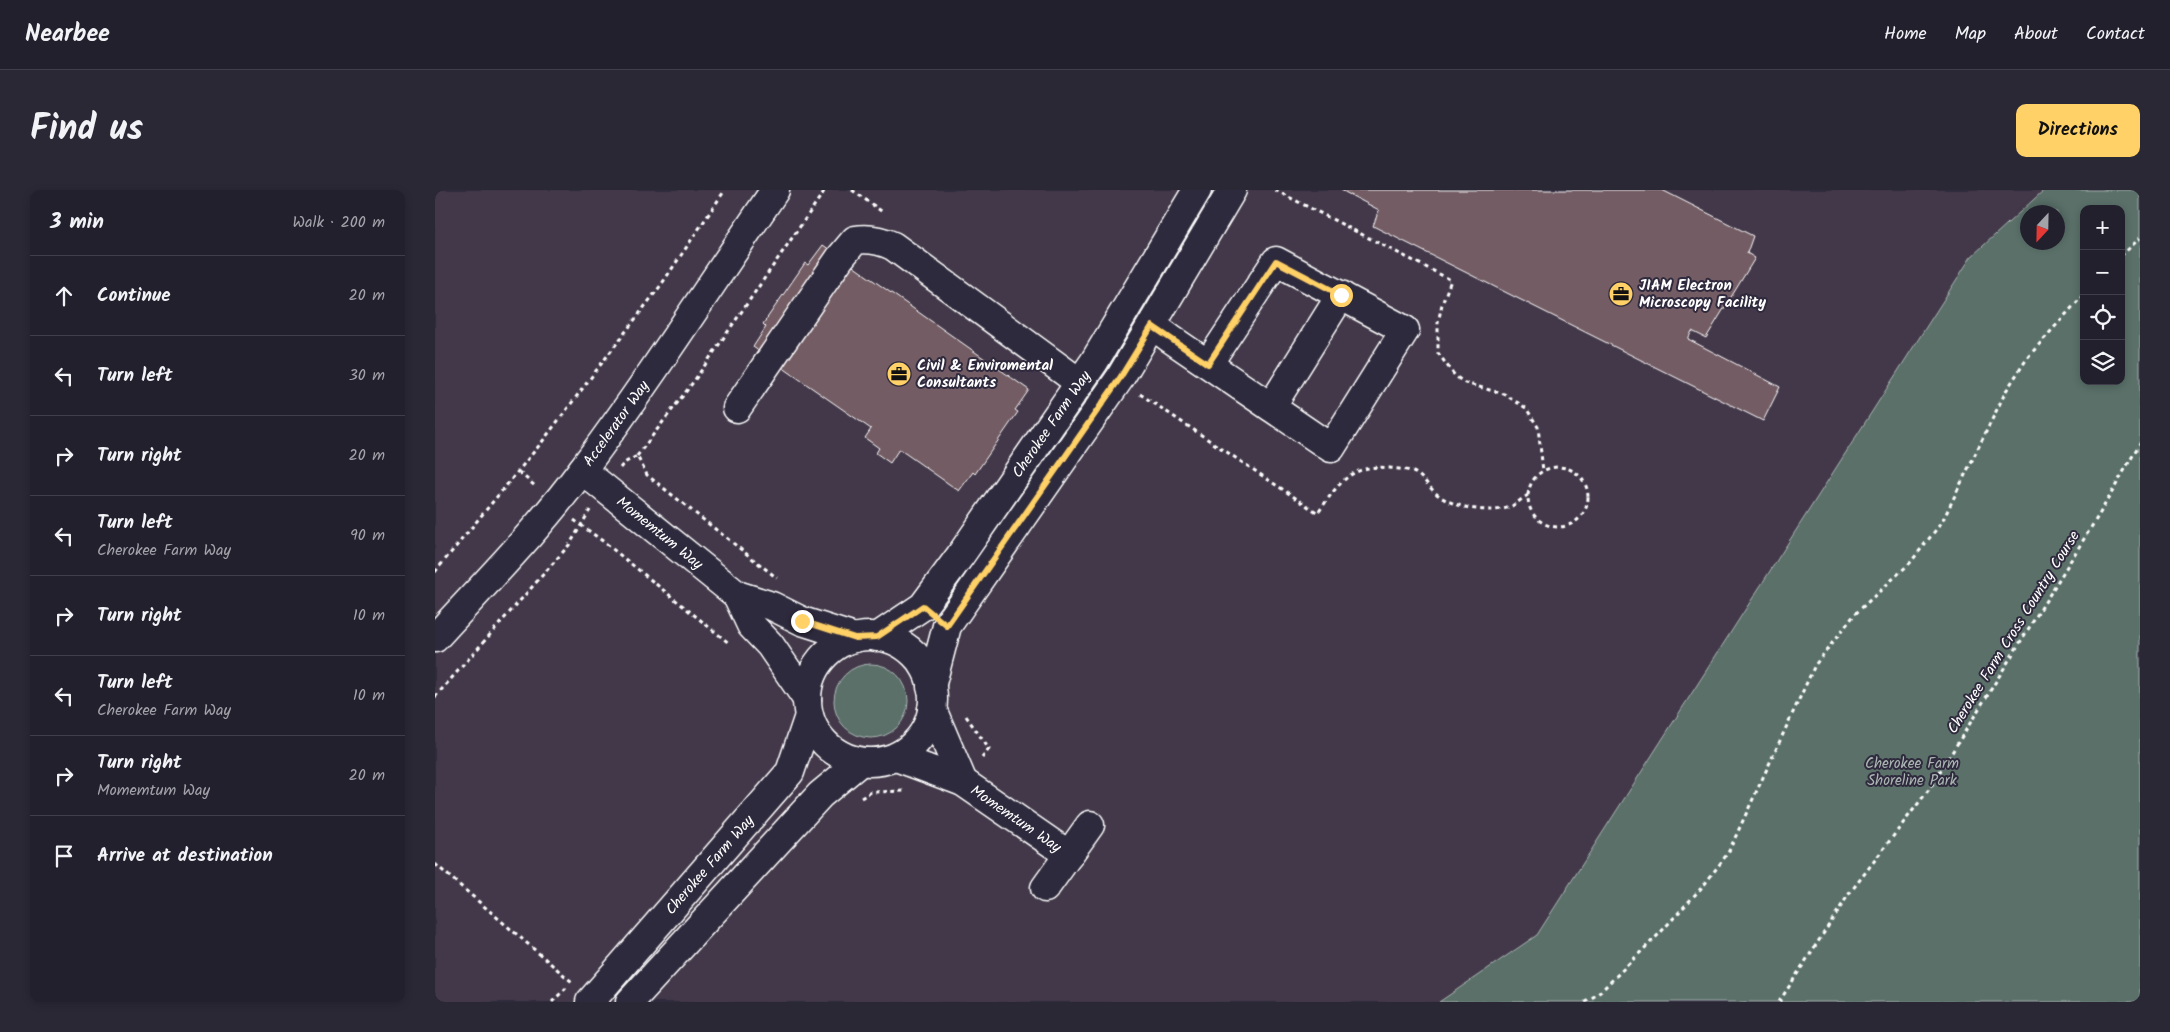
<!DOCTYPE html>
<meta charset="utf-8">
<style>
:root{--surface:#23202e;--page:#2b2836;--text:#f1f3f6;--muted:#a3a3aa;--line:#403e4a;--accent:#ffd166}
body{margin:0;font-family:Kalam,sans-serif;background:var(--page);color:var(--text)}
.controls{position:absolute;right:15px;top:15px;display:grid;overflow:hidden;border-radius:10px;box-shadow:0 2px 8px #0003}
.controls button{width:45px;height:45px;display:grid;place-items:center;padding:0;border:0;border-bottom:1px solid var(--line);background:var(--surface);color:var(--text);font:25px sans-serif}
.compass{position:absolute;left:1585px;top:15px;width:45px;height:45px;border-radius:50%;background:var(--surface);box-shadow:0 2px 8px #0003;rotate:202deg}
.stop{position:absolute;width:15px;height:15px;margin:-11px;border:4px solid #ffd166;border-radius:50%;background:#fff}
.stop.end{background:#ffd166;border-color:#fff;box-shadow:0 1px 5px #0008}
.list{margin:0;padding:0;list-style:none}
h2{display:flex;justify-content:space-between;align-items:center;height:65px;margin:0;padding:0 20px;font-size:21px}
h2 small{font-size:16px;font-weight:400;color:var(--muted)}
.list li{display:grid;grid-template-columns:32px 1fr auto;gap:15px;align-items:center;box-sizing:border-box;height:80px;padding:0 20px;border-top:1px solid var(--line)}
.list b{display:block;font-size:19px;white-space:nowrap}
.list p{margin:0;font-size:16px;white-space:nowrap;color:var(--muted)}
.list em{font-size:16px;font-style:normal;color:var(--muted)}
.icon{flex:none;width:28px;height:28px;fill:none;stroke:currentColor;stroke-width:2;stroke-linecap:round;stroke-linejoin:round}
.map{position:relative;flex:none;width:1705px;height:812px;overflow:hidden;border-radius:10px}
header{display:flex;align-items:center;gap:30px;box-sizing:border-box;height:70px;padding:0 25px;background:var(--surface);border-bottom:1px solid var(--line)}
header strong{font-size:24px}
nav{display:flex;gap:28px;margin-inline-start:auto;font-size:18px}
.intro{display:flex;align-items:center;justify-content:space-between;box-sizing:border-box;height:120px;padding:0 30px}
h1{margin:0;font-size:35px}
.button{padding:12px 22px;border-radius:10px;background:var(--accent);color:#111;font-size:18px;font-weight:700}
main{display:flex;gap:30px;padding:0 30px}
aside{flex:1;background:var(--surface);border-radius:10px;box-shadow:0 2px 8px #0003}
.map>svg:first-child{display:block}
.built{fill:#433949}
.green{fill:#5a6f69;stroke:#acb7b4;fill-rule:evenodd}
.building{fill:#735b64;stroke:#fff}
.lines{fill:none;stroke-linecap:round;stroke-linejoin:round}
.minor-casing{stroke:#fff;stroke-width:31}
.path{stroke:#fff;stroke-width:3;stroke-dasharray:4 4;stroke-linecap:butt}
.minor{stroke:#2f2a3d;stroke-width:28}
.route{stroke:#ffd166;stroke-width:6}
.labels{text-anchor:middle;stroke-width:4;stroke-linejoin:round;paint-order:stroke}
.poi-label{font-size:15px;font-weight:bold;fill:#fff;stroke:#2f2a3d;text-anchor:start}
.street-label{font-size:15px;fill:#fff;stroke:#2f2a3d}
.park-label{font-size:15px;fill:#acb7b4;stroke:#2f2a3d}
</style>
<header>
<strong>Nearbee</strong>
<nav><a>Home</a><a>Map</a><a>About</a><a>Contact</a></nav>
</header>
<div class="intro"><h1>Find us</h1><a class="button">Directions</a></div>
<main>
<aside>
<h2>3 min<small>Walk · 200 m</small></h2>
<ul class="list">
<li><svg class="icon" aria-label="ahead" viewBox="0 0 24 24"><path d="M12 20V5M6 11l6-6 6 6"/></svg><div><b>Continue</b></div><em>20 m</em></li>
<li><svg class="icon" aria-label="left" viewBox="0 0 24 24"><path d="M17 20v-9H6M10 6l-5 5 5 5"/></svg><div><b>Turn left</b></div><em>30 m</em></li>
<li><svg class="icon" aria-label="right" viewBox="0 0 24 24"><path d="M7 20v-9h11M14 6l5 5-5 5"/></svg><div><b>Turn right</b></div><em>20 m</em></li>
<li><svg class="icon" aria-label="left" viewBox="0 0 24 24"><path d="M17 20v-9H6M10 6l-5 5 5 5"/></svg><div><b>Turn left</b><p>Cherokee Farm Way</p></div><em>90 m</em></li>
<li><svg class="icon" aria-label="right" viewBox="0 0 24 24"><path d="M7 20v-9h11M14 6l5 5-5 5"/></svg><div><b>Turn right</b></div><em>10 m</em></li>
<li><svg class="icon" aria-label="left" viewBox="0 0 24 24"><path d="M17 20v-9H6M10 6l-5 5 5 5"/></svg><div><b>Turn left</b><p>Cherokee Farm Way</p></div><em>10 m</em></li>
<li><svg class="icon" aria-label="right" viewBox="0 0 24 24"><path d="M7 20v-9h11M14 6l5 5-5 5"/></svg><div><b>Turn right</b><p>Momemtum Way</p></div><em>20 m</em></li>
<li><svg class="icon" aria-label="arrive" viewBox="0 0 24 24"><path d="M6 21V4h12l-3 4 3 4H6"/></svg><div><b>Arrive at destination</b></div></li>
</ul>
</aside>
<div class="map">
<svg width="1705" height="812" viewBox="0 0 1705 812">
<rect width="100%" height="100%" fill="#2f2a3d"/>
<filter id="ink" filterUnits="userSpaceOnUse"><feTurbulence type="fractalNoise" baseFrequency=".02" numOctaves="2"/><feDisplacementMap in="SourceGraphic" scale="10" xChannelSelector="R" yChannelSelector="G"/><feConvolveMatrix kernelMatrix="1 2 1 2 8 2 1 2 1" color-interpolation-filters="sRGB"/></filter>
<g filter="url(#ink)">
<polygon class="built" points="0,0 1609,0 1536,67 1102,745 1004,812 0,812"/>
<g class="green">
<path d="M1609,0H1705V812H1004L1102,745L1536,67ZM1649,19H1686V191H1649ZM1592,22H1622V52H1592Z"/>
<circle cx="436" cy="511" r="37"/>
</g>
<g class="building">
<polygon points="906,0 1227,0 1318,46 1312,63 1320,68 1271,148 1257,141 1253,149 1345,197 1328,231 938,36 944,20"/>
<polygon points="388,55 594,200 580,220 583,222 540,284 538,282 524,301 464,259 455,273 441,263 444,258 430,248 436,239 318,157 331,137 328,134 370,73 373,75"/>
</g>
<g class="lines">
<defs>
<g id="minor">
<polyline points="717,135 736,149 896,258 970,140 841,71 773,174"/>
<polyline points="836,217 906,105"/>
<path d="M302,218L405,68L420,50C434,48 445,50 458,56L645,193"/>
<path id="s1" d="M147,280L302,405L337,416L367,431L420,448"/>
<polyline points="302,405 316,435 335,455 372,509"/>
<circle cx="435" cy="509" r="63"/>
<path id="s2" d="M442,447L488,416L525,366L659,172L762,0"/>
<path id="s3" d="M0,448C50,393 103,340 147,280C215,189 276,94 340,0"/>
<polyline points="496,497 512,436 685,188 797,0"/>
<polyline points="497,519 528,592"/>
<path id="s4" d="M461,567L528,592L634,665"/>
<polyline points="610,698 655,635"/>
<path id="s5" d="M155,812L355,582L374,526"/>
<polyline points="195,812 385,605 425,572"/>
</g>
</defs>
<use href="#minor" class="minor-casing"/>
<g class="path">
<polyline points="417,0 449,23"/>
<polyline points="840,0 1016,90 1007,114 1003,133 1003,163 1020,186 1030,193 1069,204 1091,218 1103,237 1108,281"/>
<polyline points="1686,66 1705,48"/>
<path d="M705,204L883,323C903,294 916,273 955,278C962,279 971,279 978,282C989,287 994,298 1003,305C1019,318 1059,325 1077,316C1082,313 1088,308 1093,305"/>
<polyline points="202,266 259,191 390,0"/>
<circle cx="1123" cy="307" r="30"/>
<polyline points="185,278 189,273 202,266 212,285 342,388"/>
<polyline points="84,282 101,297"/>
<polyline points="139,330 169,352 295,454"/>
<polyline points="0,382 107,252 226,95 290,0"/>
<polyline points="0,507 135,354 155,320"/>
<polyline points="531,526 554,559 547,568"/>
<polyline points="426,608 436,602 471,601"/>
<polyline points="0,674 137,792"/>
<polyline points="117,812 131,798"/>
<polyline points="1150,812 1163,804 1224,744 1269,695 1293,663 1380,475 1420,424 1475,373 1507,332 1571,201 1593,167 1649,104"/>
<polyline points="1344,812 1414,704 1495,598 1665,323 1705,253"/>
</g>
<use href="#minor" class="minor"/>
</g>
</g>
<g class="lines" filter="url(#ink)">
<polyline class="route" points="367,431 420,448 442,447 488,416 512,436 685,188 717,136 773,174 841,71 906,105"/>
</g>
<defs>
<symbol id="office-disc" viewBox="-11 -11 22 22"><circle r="9.5" fill="#ffd166" stroke="#2f2a3d"/><path d="M-6-3h4V-5.5h4V-3h4V5H-6ZM-1-4.5V-3h2v-1.5ZM-6 0V1H6V0Z" fill="#111"/></symbol>
</defs>
<g fill-rule="evenodd">
<use href="#office-disc" x="1172" y="90" width="28" height="28"/>
<use href="#office-disc" x="450" y="170" width="28" height="28"/>
</g>
<g class="labels">
<g class="poi-label">
<text x="1204" y="100">JIAM Electron<tspan x="1204" dy="17">Microscopy Facility</tspan></text>
<text x="482" y="180">Civil &amp; Enviromental<tspan x="482" dy="17">Consultants</tspan></text>
</g>
<g class="street-label">
<text dy="5" stroke="none"><textPath href="#s3" startOffset="281">Accelerator Way</textPath></text>
<text dy="5" stroke="none"><textPath href="#s2" startOffset="278">Cherokee Farm Way</textPath></text>
<text dy="5" stroke="none"><textPath href="#s1" startOffset="100">Momemtum Way</textPath></text>
<text transform="translate(1578 442) rotate(-58)" y="5">Cherokee Farm Cross Country Course</text>
<text dy="5" stroke="none"><textPath href="#s4" startOffset="136">Momemtum Way</textPath></text>
<text dy="5" stroke="none"><textPath href="#s5" startOffset="182">Cherokee Farm Way</textPath></text>
</g>
<g class="park-label">
<text x="1477" y="578">Cherokee Farm<tspan x="1477" dy="17">Shoreline Park</tspan></text>
</g>
</g>
</svg>
<div class="controls">
<button>+</button>
<button>−</button>
<button><svg class="icon" aria-label="locate" viewBox="0 0 24 24"><circle cx="12" cy="12" r="6"/><path d="M12 2v4M12 18v4M2 12h4M18 12h4"/></svg></button>
<button><svg class="icon" aria-label="layers" viewBox="0 0 24 24"><path d="M12 4l9 5-9 5-9-5zM3 14l9 5 9-5"/></svg></button>
</div>
<svg class="compass" viewBox="-18 -18 36 36"><path d="M0-13l5 13h-10z" fill="#e53935"/><path d="M0 13l5-13h-10z" fill="#a3a3aa"/></svg>
<div class="stop" style="left:906px;top:105px"></div>
<div class="stop end" style="left:367px;top:431px"></div>
</div>
</main>
